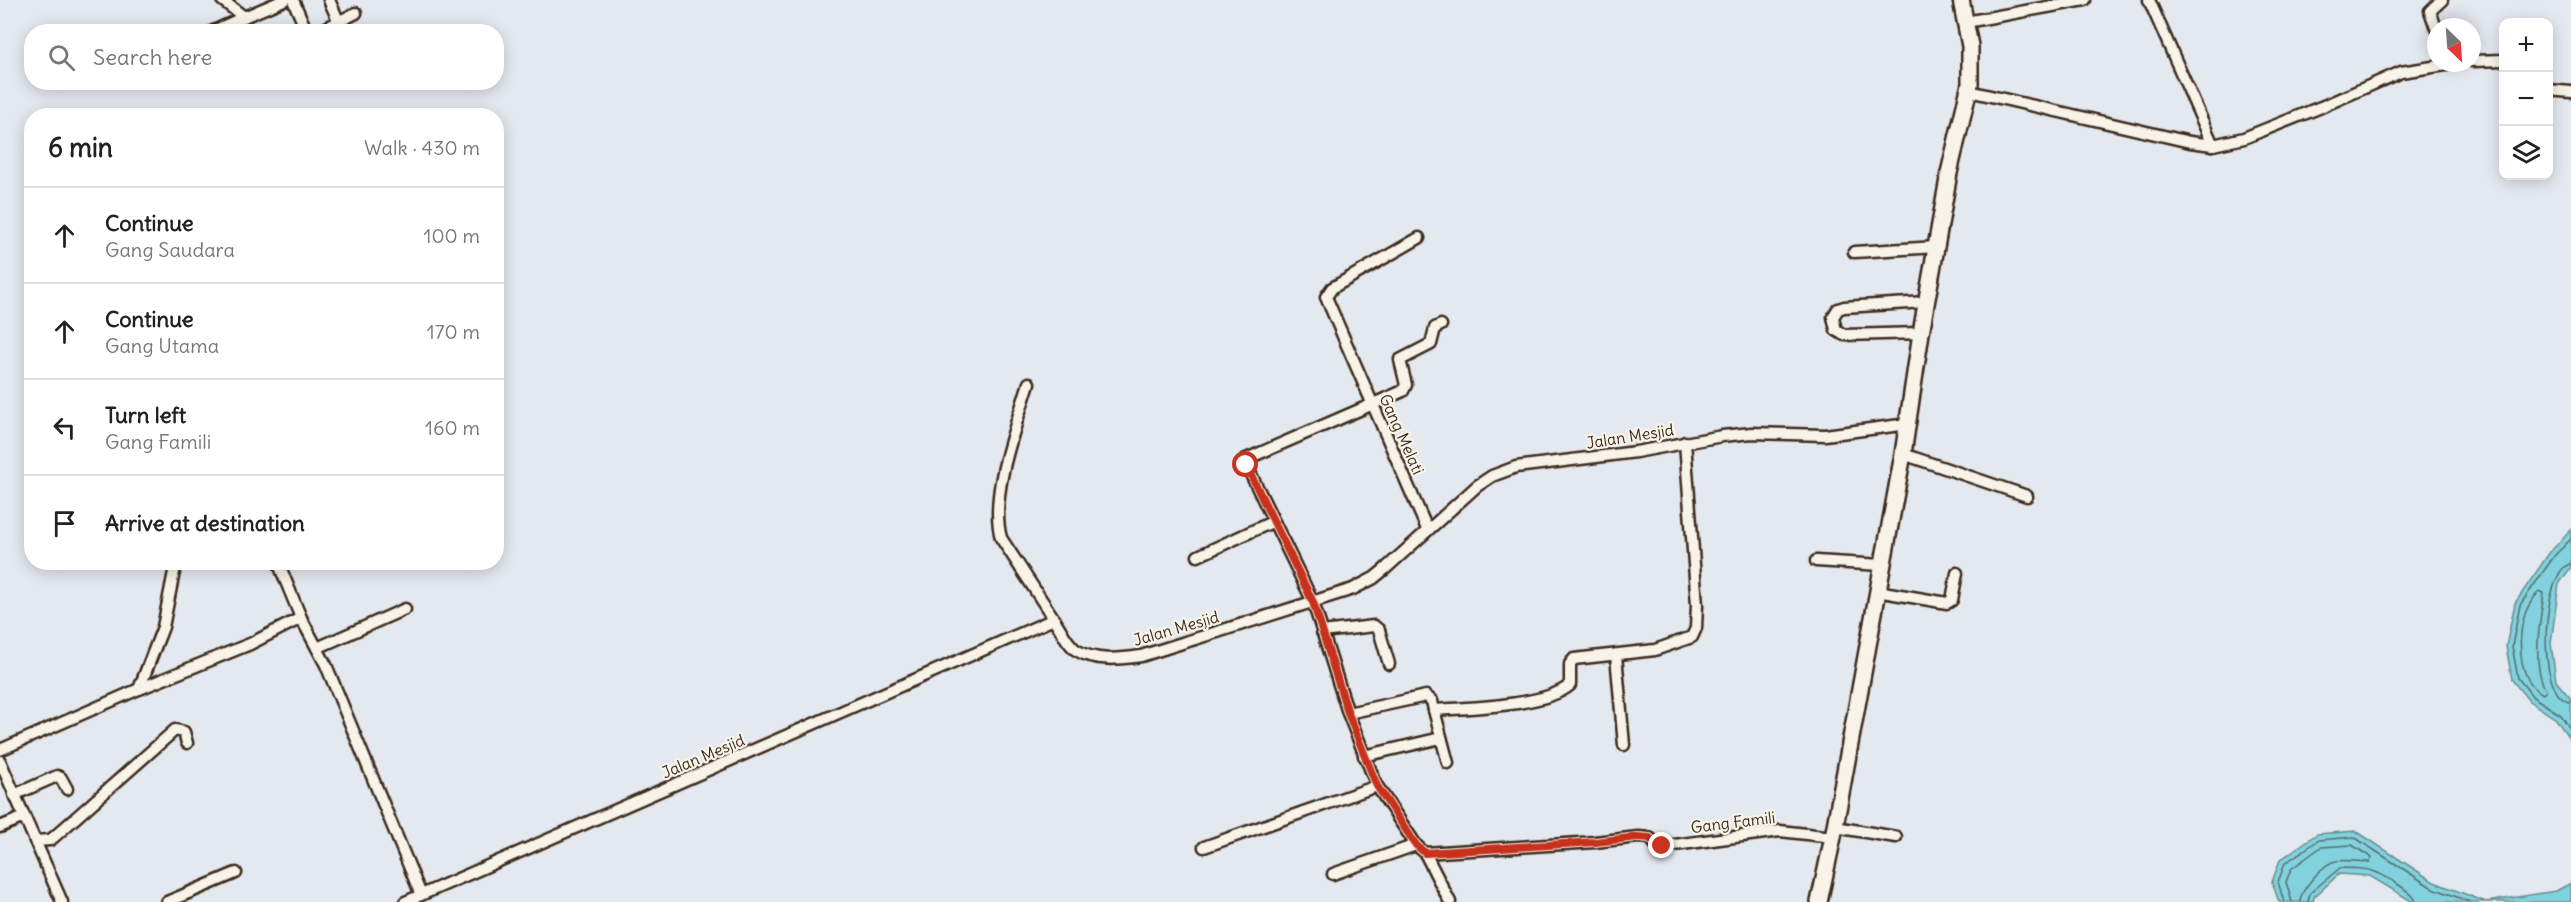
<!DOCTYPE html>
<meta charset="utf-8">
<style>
:root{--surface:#fff;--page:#f6f6f6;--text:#222;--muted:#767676;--line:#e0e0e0}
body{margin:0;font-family:Delius,sans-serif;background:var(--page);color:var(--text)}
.controls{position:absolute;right:18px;top:18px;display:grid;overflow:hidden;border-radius:12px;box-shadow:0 3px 15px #0003}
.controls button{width:54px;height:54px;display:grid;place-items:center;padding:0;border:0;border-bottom:2px solid var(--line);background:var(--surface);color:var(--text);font:30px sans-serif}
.compass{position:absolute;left:2427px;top:18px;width:54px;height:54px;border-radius:50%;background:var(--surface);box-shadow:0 3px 15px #0003;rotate:155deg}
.stop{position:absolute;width:18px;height:18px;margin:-14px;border:4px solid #c8321e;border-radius:50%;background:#fff}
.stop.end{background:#c8321e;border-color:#fff;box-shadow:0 2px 6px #0008}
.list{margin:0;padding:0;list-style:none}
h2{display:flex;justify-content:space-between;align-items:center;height:78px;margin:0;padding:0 24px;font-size:26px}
h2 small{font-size:20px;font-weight:400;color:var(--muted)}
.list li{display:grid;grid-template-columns:39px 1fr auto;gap:18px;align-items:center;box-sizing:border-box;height:96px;padding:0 24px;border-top:2px solid var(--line)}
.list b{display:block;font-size:22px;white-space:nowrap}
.list p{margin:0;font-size:20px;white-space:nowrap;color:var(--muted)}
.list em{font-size:20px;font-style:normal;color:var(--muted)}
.icon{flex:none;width:33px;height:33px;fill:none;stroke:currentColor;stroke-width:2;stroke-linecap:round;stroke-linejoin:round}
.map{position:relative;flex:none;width:2571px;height:902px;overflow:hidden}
.search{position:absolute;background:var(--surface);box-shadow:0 3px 15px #0003;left:24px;top:24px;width:480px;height:66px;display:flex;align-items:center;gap:15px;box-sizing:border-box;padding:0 21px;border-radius:24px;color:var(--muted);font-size:22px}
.panel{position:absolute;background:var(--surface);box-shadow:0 3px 15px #0003;left:24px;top:108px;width:480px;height:462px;border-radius:24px}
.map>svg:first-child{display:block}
.water{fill:#81d1de;stroke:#658e91;stroke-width:1.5}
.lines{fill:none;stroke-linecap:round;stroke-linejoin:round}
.shore{stroke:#576d6b;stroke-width:1.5}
.street-casing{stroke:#3b2a1e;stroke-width:15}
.secondary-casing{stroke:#3b2a1e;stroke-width:20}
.street{stroke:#f7f3e8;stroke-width:10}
.secondary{stroke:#f7f3e8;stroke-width:15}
.route{stroke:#c8321e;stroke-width:8}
.labels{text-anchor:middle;stroke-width:4.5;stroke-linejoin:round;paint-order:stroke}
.street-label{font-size:16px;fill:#3b2a1e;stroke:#f7f3e8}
</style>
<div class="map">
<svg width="2571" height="902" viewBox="0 0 2571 902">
<rect width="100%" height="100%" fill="#e4e8ef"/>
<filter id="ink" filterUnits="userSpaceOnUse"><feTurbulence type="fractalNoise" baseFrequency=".0167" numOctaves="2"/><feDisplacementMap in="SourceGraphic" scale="12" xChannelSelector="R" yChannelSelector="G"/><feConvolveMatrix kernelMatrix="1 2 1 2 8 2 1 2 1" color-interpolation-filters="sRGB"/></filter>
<g filter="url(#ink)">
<g class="water">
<polygon points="2571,530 2571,567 2559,584 2551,643 2556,681 2571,699 2571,741 2556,719 2529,701 2512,680 2506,646 2515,603 2550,552"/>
<polygon points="2356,831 2434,882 2486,902 2556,891 2571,883 2571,902 2413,902 2370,876 2339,874 2314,897 2313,902 2279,902 2272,882 2280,860 2317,834"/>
</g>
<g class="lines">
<g class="shore">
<polyline points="2571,539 2555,555 2520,605 2512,646 2518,678 2533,697 2561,715 2571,730"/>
<path d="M2571,564C2543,567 2533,698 2571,702"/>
<path d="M2539,591L2544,593C2540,623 2531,663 2546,691L2543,694C2516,680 2516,631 2528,607C2531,601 2536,596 2539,591Z"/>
<polyline points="2284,902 2278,882 2285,863 2319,840 2354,837 2431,887 2470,902"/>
<path d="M2292,902L2286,882L2291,869L2321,847L2352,845L2372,858L2370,862C2360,862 2346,859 2336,861C2324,863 2300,890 2300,902"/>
<path d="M2308,902L2310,893L2340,868C2349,868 2360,868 2369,870C2380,872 2414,892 2416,902"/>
</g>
<defs>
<g id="street">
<polyline points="222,0 244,17 284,0"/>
<polyline points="293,0 307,32"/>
<polyline points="329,0 339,22"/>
<polyline points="2149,0 2213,145"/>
<polyline points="1966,22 2085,0"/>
<polyline points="2436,28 2430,11 2442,0"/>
<polyline points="211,32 244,17"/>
<polyline points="318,32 356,13"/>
<polyline points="2472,61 2504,60"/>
<polyline points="2548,90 2571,92"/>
<polyline points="1969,91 2190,142 2213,145 2244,138 2321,107 2401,72 2458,63"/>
<polyline points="1419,238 1332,288 1326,297 1427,529"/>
<polyline points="1854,252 1937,247"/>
<polyline points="1441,325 1435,328 1431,344 1400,360 1406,385 1403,391 1244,460 1313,602 1348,713 1377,786 1416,845 1425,853 1450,902"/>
<polyline points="1921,333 1844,335 1836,330 1833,317 1838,309 1844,307 1926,302"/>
<path d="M1029,383C1016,426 989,494 1001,538L1054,619"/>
<polyline points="1903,454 2027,496"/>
<polyline points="1198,556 1272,522"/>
<polyline points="1816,561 1882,565"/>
<polyline points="278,562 301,618 326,665 421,895"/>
<polyline points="1877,591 1947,603 1952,600 1957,573"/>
<polyline points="1322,632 1374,626 1379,630 1389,664"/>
<polyline points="317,648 405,609"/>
<polyline points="1616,655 1624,745"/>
<polyline points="139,689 163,627 176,562"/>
<polyline points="1348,713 1426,696 1432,701 1434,710"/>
<polyline points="0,750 139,689 250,644 301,618"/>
<polyline points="1364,756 1441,738"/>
<polyline points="0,761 62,902"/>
<path d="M1448,763L1434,710C1466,708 1547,706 1570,685V664L1574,659L1655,650L1692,637L1696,628L1697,605L1685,442"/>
<polyline points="14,795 57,776 61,778 67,789"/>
<polyline points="0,827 24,817"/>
<polyline points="1835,827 1896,837"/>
<polyline points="35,841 50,840 54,837 175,730 184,732 187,743"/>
<polyline points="1204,847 1377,786"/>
<polyline points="1425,853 1595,842 1638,837 1650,838 1656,845 1667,846 1780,831 1833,837"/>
<polyline points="1333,874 1416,845"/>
<polyline points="167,902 236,873"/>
<path d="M405,902L1054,619C1060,628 1067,644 1076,650C1095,662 1120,659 1141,656L1353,589L1374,578L1385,569L1477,486L1492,476L1516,467L1636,452L1722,436L1752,433L1825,435L1908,424"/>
</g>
<polyline id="secondary" points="1819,902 1833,837 1903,454 1921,333 1949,173 1970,84 1970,46 1961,0"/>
</defs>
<use href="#street" class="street-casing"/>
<use href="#secondary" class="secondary-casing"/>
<use href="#street" class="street"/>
<use href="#secondary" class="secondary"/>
</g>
</g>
<g class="lines" filter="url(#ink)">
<polyline class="route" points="1246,465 1313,602 1348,713 1377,786 1416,845 1425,853 1595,842 1638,837 1650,838 1656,845 1662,846"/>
</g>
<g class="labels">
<g class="street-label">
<text transform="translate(1402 434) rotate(66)" y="6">Gang Melati</text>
<text transform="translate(1630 436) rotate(-9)" y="6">Jalan Mesjid</text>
<text transform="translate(1176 628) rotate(-16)" y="6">Jalan Mesjid</text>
<text transform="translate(703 756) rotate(-23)" y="6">Jalan Mesjid</text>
<text transform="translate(1733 822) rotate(-7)" y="6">Gang Famili</text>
</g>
</g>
</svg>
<div class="controls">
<button>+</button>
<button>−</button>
<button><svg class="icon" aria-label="layers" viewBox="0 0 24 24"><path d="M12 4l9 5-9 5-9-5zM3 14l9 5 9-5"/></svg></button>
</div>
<svg class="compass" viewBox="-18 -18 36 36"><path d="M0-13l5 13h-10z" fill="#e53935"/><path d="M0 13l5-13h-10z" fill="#767676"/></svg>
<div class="stop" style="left:1246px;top:465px"></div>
<div class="stop end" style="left:1662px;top:846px"></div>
<div class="search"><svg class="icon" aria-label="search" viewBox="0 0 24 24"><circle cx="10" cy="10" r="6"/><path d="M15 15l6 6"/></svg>Search here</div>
<section class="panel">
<h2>6 min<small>Walk · 430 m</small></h2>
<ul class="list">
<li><svg class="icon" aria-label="ahead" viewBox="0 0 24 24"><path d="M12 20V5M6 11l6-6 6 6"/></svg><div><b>Continue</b><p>Gang Saudara</p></div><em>100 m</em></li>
<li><svg class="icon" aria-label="ahead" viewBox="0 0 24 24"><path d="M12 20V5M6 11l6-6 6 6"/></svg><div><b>Continue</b><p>Gang Utama</p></div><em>170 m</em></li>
<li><svg class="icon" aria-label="left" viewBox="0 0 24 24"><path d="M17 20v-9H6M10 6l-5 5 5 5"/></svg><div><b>Turn left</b><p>Gang Famili</p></div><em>160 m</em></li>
<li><svg class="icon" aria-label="arrive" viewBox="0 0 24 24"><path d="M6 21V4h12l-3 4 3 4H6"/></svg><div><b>Arrive at destination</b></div></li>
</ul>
</section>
</div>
